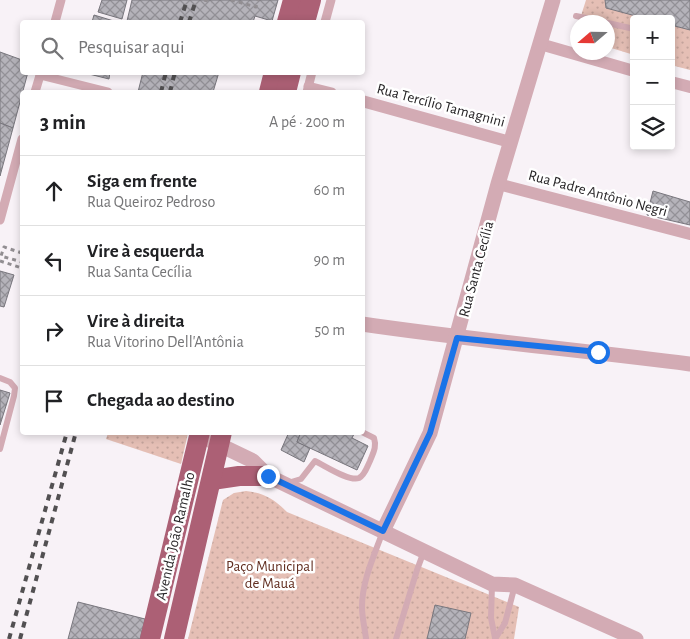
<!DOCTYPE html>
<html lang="pt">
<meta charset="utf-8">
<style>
:root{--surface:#fff;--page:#f2f2f2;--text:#202124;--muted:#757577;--line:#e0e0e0}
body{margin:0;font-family:"Alegreya Sans",sans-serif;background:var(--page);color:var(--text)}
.controls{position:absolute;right:15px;top:15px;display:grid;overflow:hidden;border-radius:5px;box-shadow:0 2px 8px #0003}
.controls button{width:45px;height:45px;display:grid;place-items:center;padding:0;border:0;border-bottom:1px solid var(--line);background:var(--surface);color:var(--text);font:25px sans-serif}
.compass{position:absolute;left:570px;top:15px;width:45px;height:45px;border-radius:50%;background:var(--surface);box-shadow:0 2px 8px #0003;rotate:250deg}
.stop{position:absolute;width:15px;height:15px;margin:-11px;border:4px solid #1a73e8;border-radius:50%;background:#fff}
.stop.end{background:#1a73e8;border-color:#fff;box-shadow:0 1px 5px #0008}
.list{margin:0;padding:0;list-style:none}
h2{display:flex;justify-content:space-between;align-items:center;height:65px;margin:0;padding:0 20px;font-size:21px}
h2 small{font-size:16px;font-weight:400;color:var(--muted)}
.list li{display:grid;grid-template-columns:32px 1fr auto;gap:15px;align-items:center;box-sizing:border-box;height:70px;padding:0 20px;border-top:1px solid var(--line)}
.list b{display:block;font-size:19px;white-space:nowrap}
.list p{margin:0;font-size:16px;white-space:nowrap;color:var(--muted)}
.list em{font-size:16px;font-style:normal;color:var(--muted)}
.icon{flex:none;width:28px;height:28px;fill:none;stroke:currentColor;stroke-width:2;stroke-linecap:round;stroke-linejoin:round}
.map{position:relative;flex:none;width:690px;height:639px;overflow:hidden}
.search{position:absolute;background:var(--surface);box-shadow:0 2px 8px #0003;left:20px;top:20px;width:345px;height:55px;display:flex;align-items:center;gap:12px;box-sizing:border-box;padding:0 18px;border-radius:5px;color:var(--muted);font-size:19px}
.panel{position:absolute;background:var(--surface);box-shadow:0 2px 8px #0003;left:20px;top:90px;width:345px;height:345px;border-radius:5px}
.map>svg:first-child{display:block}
.green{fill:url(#green-dots)}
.building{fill:url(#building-cross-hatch);stroke:#78767d}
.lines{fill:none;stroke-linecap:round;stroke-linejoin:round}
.path{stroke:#928e92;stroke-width:3;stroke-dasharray:4 4;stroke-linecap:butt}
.service{stroke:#d3abb4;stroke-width:6}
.pedestrian{stroke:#d3abb4;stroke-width:9}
.minor{stroke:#d3abb4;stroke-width:12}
.tertiary{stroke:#d3abb4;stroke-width:15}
.trunk{stroke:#ac6075;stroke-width:20}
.rail{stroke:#525052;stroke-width:4;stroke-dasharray:6 6;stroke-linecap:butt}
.route{stroke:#1a73e8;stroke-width:6}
.labels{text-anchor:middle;stroke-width:5;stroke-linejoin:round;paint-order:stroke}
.street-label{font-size:15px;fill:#262426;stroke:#fff}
.park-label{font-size:15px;fill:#622f21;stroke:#fff}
</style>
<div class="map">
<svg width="690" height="639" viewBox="0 0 690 639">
<defs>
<pattern id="green-dots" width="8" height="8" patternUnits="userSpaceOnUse" patternTransform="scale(1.25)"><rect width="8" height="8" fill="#e5bfb5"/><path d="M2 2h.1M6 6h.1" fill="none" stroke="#c4a49c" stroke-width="1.8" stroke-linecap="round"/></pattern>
<pattern id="building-cross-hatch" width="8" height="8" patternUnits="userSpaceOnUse" patternTransform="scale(1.25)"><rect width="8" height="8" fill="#b5b3ba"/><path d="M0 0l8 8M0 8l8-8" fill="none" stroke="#939197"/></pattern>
</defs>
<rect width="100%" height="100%" fill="#f8f2f7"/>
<g class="green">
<polygon points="586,0 690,0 690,70 671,65 671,19 634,19 634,55 608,47 608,22 579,22"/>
<polygon points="108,433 108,432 188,433 181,464 106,439"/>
<path d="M246,491C264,493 274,499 287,512L519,607L514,639H188L223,500L234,493Z"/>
</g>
<g class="building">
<polygon points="102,0 127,0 122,19 98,12"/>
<polygon points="132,0 278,0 272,21 255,16 253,22 133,22 127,21"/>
<polygon points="605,0 690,0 690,30 671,25 671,19 647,19 606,8"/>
<polygon points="94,15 117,22 92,22"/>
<polygon points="0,52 22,60 22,72 28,72 13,128 0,123"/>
<polygon points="81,72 110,72 109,79"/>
<polygon points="143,72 219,72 213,92 138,92"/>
<polygon points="0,123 13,128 0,176"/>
<polygon points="653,191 690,202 690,225 647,215"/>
<polygon points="0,271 14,275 4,307 0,306"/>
<polygon points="0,390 10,393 0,425"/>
<polygon points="289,432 301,432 297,442 310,448 304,462 281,450"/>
<polygon points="301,432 355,432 352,438 368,446 357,470 297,442"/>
<polygon points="78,602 145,619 140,639 68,639"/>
<polygon points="435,605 471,613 465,639 427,639"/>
</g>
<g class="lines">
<g class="path">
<polyline points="204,0 212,2"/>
<polyline points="231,0 256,7 258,0"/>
<polyline points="22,253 4,247 1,256 22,262"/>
<polyline points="0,261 22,268"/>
</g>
<g class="service">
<polyline points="576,16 605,22"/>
<polyline points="608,23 634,29"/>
<polyline points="0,378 10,382 15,388 14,396 0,449"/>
<path d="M288,483L301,479L315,461C324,465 349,482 359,478C365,475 367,467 370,461C373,453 377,447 374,438L362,432"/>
<polyline points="492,585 491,618 495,638"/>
<path d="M366,639C365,629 362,618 362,607C362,581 374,556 383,531"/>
<polyline points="396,639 417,570 424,551"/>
<polyline points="495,639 505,623 515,585"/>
</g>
<g class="pedestrian">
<polyline points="55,22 61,0"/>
<polyline points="325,22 331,0"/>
<polyline points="40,75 108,92"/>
<polyline points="308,86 332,92"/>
<polyline points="35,92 41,72"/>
<polyline points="307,92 312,72"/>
<polyline points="0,220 22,139"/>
</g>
<g class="minor">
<polyline points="540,44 634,71"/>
<polyline points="671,82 690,87"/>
<polyline points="362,101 510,142"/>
<polyline points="498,184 690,234"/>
</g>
<g class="tertiary">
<path d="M362,324C471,340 581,350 690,364"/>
<polyline points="199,435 253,461 268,476 492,584 515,585 636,639"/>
<polyline points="383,531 430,433 498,184 553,0"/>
</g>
<g class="trunk">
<polyline points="287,22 293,0"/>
<polyline points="305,22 311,0"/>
<polyline points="269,92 274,72"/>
<polyline points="286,92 291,72"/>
<polyline points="212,480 239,476 268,476"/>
<polyline points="150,639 200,432"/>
<polyline points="174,639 222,432"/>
</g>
<g class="rail">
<polyline points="180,22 187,0"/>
<polyline points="189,22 196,0"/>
<polyline points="161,92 166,72"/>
<polyline points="170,92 175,72"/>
<polyline points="9,639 67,432"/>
<polyline points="20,639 76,432"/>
</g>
</g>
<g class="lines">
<polyline class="route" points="268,476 383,531 430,433 457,338 598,352"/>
</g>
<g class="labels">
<g class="street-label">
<text transform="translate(441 105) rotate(15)" y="5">Rua Tercílio Tamagnini</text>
<text transform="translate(598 193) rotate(15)" y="5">Rua Padre Antônio Negri</text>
<text transform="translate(476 269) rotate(-75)" y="5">Rua Santa Cecília</text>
<text transform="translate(175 536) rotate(-77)" y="5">Avenida João Ramalho</text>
</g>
<g class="park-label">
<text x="270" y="571">Paço Municipal<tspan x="270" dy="17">de Mauá</tspan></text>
</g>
</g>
</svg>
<div class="controls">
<button>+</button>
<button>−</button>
<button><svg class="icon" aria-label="layers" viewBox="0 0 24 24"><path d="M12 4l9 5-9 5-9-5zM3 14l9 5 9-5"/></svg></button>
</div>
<svg class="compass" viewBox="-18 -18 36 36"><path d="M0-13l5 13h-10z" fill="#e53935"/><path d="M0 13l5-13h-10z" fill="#757577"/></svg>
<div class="stop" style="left:598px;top:352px"></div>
<div class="stop end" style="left:268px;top:476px"></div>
<div class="search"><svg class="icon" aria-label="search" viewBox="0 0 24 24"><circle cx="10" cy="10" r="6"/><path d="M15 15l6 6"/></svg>Pesquisar aqui</div>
<section class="panel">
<h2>3 min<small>A pé · 200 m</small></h2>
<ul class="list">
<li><svg class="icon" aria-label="ahead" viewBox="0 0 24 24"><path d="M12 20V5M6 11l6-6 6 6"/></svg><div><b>Siga em frente</b><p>Rua Queiroz Pedroso</p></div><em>60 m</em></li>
<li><svg class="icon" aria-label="left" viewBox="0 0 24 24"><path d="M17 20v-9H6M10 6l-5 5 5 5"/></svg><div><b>Vire à esquerda</b><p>Rua Santa Cecília</p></div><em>90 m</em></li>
<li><svg class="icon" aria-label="right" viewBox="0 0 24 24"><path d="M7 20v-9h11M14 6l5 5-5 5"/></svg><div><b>Vire à direita</b><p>Rua Vitorino Dell'Antônia</p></div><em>50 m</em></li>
<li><svg class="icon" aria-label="arrive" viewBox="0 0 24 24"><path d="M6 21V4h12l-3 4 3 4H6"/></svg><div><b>Chegada ao destino</b></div></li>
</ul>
</section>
</div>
